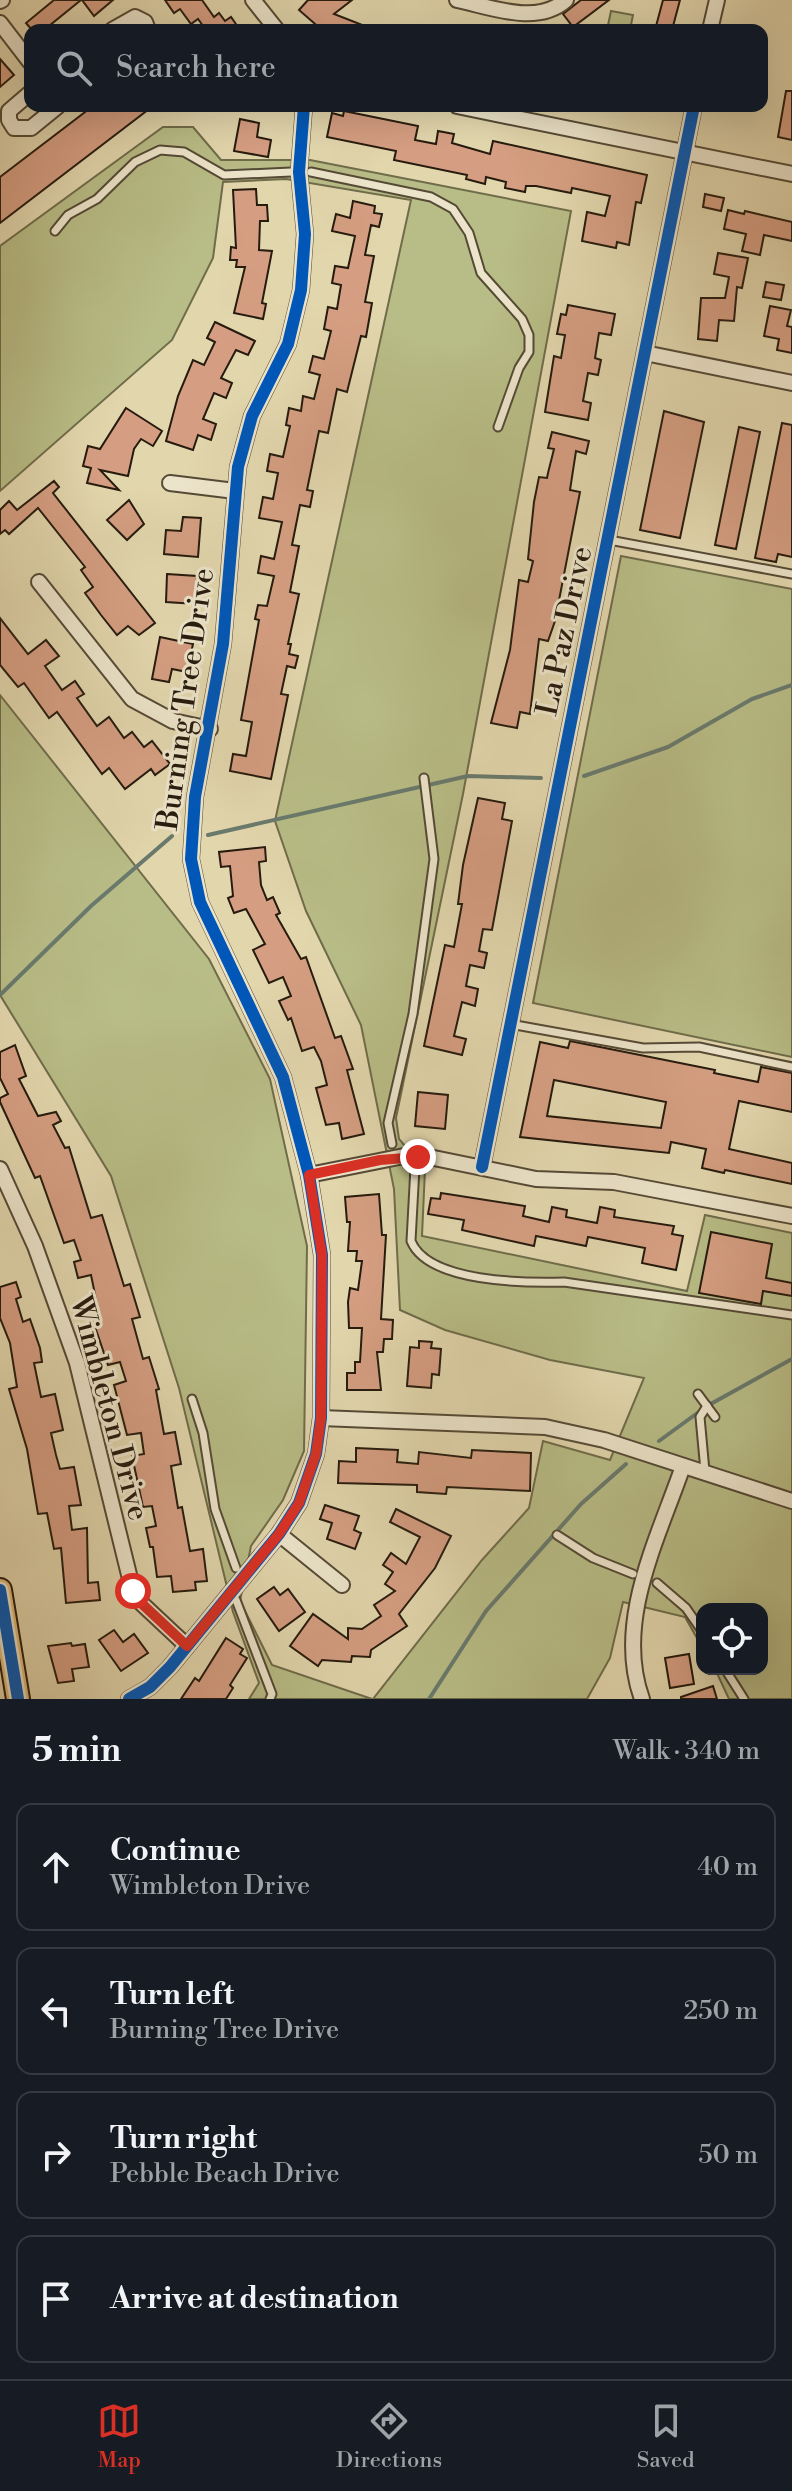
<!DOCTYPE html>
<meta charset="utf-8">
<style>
:root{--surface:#171b24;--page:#20242c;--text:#f1f3f6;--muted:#9ea1a6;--line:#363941;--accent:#d93025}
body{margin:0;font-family:"Libre Bodoni",serif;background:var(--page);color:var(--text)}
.controls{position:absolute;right:24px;bottom:24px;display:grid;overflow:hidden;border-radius:16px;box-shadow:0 8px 32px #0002}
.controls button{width:72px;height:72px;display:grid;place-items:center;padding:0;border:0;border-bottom:2px solid var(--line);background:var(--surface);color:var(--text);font:40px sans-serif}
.stop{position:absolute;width:24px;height:24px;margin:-18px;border:6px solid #d93025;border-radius:50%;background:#fff}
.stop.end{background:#d93025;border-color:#fff;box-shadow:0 2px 8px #0008}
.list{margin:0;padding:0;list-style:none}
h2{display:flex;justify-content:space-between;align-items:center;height:104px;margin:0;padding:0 32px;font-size:34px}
h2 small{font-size:26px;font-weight:400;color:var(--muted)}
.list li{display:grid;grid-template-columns:52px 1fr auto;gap:24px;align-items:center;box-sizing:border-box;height:128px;margin:0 16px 16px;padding:0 16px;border:2px solid var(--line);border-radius:16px}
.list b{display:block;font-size:30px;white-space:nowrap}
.list p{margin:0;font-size:26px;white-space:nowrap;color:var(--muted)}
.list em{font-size:26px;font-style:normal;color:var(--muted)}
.icon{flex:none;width:44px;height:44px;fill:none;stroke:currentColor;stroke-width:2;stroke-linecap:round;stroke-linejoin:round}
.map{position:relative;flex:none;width:792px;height:1699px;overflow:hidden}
.search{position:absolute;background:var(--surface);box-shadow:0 8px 32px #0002;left:24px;right:24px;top:24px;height:88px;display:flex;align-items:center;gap:20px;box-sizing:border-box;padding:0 28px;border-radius:16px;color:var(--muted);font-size:30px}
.sheet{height:680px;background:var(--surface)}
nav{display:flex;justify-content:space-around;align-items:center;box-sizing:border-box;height:112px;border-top:2px solid var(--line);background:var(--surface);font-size:22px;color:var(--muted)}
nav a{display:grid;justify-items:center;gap:4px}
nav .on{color:var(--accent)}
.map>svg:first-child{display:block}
.green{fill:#b8bc86;stroke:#6f6c4a;stroke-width:2}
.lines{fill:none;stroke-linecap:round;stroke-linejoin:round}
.stream{stroke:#697a6d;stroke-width:4}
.building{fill:#d59e82;stroke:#261b0e;stroke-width:2;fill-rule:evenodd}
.service-casing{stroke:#554a36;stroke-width:11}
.minor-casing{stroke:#554a36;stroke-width:18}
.primary-casing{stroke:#261b0e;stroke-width:26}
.service{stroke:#ece4ca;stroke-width:7}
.minor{stroke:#ece4ca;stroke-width:14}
.primary{stroke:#e1bb76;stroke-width:22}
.cycleway-casing{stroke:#ece4ca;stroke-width:17}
.cycleway{stroke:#0057b8;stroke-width:12}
.route{stroke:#d93025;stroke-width:10}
.labels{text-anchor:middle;stroke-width:6;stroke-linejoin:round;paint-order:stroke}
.street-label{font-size:30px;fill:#261b0e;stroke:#ece4ca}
</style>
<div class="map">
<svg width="792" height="1699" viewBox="0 0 792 1699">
<rect width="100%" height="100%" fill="#e2d6ad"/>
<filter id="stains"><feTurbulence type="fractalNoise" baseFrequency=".0025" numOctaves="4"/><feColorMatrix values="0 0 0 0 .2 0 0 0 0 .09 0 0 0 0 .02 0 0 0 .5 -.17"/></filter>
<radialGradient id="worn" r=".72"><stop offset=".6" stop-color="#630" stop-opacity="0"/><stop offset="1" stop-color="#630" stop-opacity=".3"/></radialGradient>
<g class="green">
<polygon points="611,11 633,15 630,30 607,30"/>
<polygon points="163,127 193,127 221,160 310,160 571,211 463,794 396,1118 399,1139 425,1169 422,1236 687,1291 705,1215 792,1233 792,1699 729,1699 715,1669 762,1669 762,1609 702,1609 702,1647 685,1617 623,1602 610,1658 587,1699 373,1699 482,1560 529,1508 543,1441 610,1460 644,1378 550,1360 445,1330 400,1310 394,1189 361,1025 306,911 275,821 411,200 286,179 223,182 213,258 172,340 0,491 0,246"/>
<polygon points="621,556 792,589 792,1057 533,1003"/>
<polygon points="0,695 209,959 270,1079 307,1246 304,1451 283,1500 251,1546 240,1601 272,1665 372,1699 249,1699 259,1683 233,1612 179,1388 111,1176 0,995"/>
</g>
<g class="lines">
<g class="stream">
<polyline points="584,776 668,747 752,699 792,685"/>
<polyline points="208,835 468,776 541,778"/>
<polyline points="0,995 91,906 172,836"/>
<polyline points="659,1441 707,1406 792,1359"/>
<polyline points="429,1699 486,1611 581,1504 626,1464"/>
</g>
</g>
<g class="building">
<polygon points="54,0 81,0 49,26 52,30 32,30 26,23"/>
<polygon points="82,0 113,0 94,16"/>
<polygon points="165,0 202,0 214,17 219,13 225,21 231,17 240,30 206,30 198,19 191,24 180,9 174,13"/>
<polygon points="308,0 352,0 334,14 375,30 322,30 299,10"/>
<polygon points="581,0 609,0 573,27 563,14"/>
<polygon points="663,0 680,0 672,30 655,30"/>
<polygon points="0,59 14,75 0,87"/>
<polygon points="786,91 792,91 792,140 778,137"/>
<polygon points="93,106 153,106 0,223 0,177"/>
<polygon points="344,111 418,126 415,140 436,144 438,131 454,134 452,143 490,154 493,141 647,175 641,203 636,202 629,245 617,242 616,248 582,241 587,212 605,216 610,196 572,188 571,193 536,186 526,186 525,192 505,188 506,182 486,177 485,184 466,179 467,175 394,160 396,151 327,137 332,113 343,116"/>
<polygon points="240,119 259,123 257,137 271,140 268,157 234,151"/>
<polygon points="256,189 257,205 267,205 268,221 260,221 259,250 272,251 262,303 266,304 263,319 234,313 245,267 236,267 237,260 230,260 231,247 236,248 233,190"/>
<polygon points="705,194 724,198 721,211 703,207"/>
<polygon points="353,201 375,206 374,213 382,214 379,227 371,225 365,255 374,256 365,302 372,303 366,337 361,336 347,392 337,389 328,433 319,431 307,490 313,491 310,507 300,505 292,545 299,546 290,592 299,594 288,644 291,644 289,654 298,656 295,668 287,666 281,694 288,695 271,779 230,771 233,754 246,756 252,722 241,720 259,620 255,619 258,605 267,606 274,576 258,573 261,556 274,559 282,522 259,518 263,497 273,499 278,473 267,471 270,454 283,457 290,426 286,425 289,408 301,411 303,396 314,399 320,375 309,372 313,356 324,359 331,331 324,329 328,307 337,309 341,285 332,283 335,266 348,268 355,236 332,231 336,214 350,218"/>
<polygon points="728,210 744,214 745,211 792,222 792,241 764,235 760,255 742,251 746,234 724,229"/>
<polygon points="718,253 748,258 742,288 737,287 734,321 719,320 717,341 698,339 701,298 725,298 729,277 714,274"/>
<polygon points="766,282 784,285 781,300 763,297"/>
<polygon points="568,305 615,314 611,335 599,333 595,358 601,360 598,375 588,373 583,401 591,403 588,420 545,412 554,356 561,358 565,335 557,334 561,314 566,315"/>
<polygon points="770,306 791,310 787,326 792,327 792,353 777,350 779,339 764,336"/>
<polygon points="215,322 255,341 248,355 236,350 221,378 232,383 226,398 214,393 203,419 216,424 211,440 198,435 193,450 166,441 178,396 193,360 204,365 215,342 207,338"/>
<polygon points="126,408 162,431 153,446 141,439 134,449 128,476 100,470 119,490 87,483 91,468 83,466 88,446 100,449"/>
<polygon points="664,411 704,422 680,538 640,530"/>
<polygon points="782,423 792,425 792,557 778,554 776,562 755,558"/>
<polygon points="739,427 760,432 736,549 715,545"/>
<polygon points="552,432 589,441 586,454 576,451 570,490 580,492 555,621 548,641 539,639 530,714 520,712 517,728 491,723 510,650 519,580 528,582 533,561 528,559 534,502 539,477 547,478 548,473 554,449 548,448"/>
<polygon points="54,481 59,487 53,493 155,623 139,635 128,626 117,635 101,615 85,593 93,587 81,570 85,567 38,508 9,534 5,530 0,534 0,510 9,501 17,510"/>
<polygon points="129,500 144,524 127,540 107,520"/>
<polygon points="183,517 201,518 198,557 164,554 166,530 181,531"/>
<polygon points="167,574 197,576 196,604 166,602"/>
<polygon points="0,618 28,654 46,640 59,656 45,666 62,690 75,681 84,694 77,698 97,726 109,717 124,738 132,732 144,747 152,741 170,764 155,775 151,769 125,789 109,768 102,774 57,712 49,718 24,683 18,687 0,665"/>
<polygon points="160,637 193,644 187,672 172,669 169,682 152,679"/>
<polygon points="478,798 505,803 502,819 512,821 492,930 483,929 479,951 487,953 484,968 470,965 466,986 478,989 475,1006 462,1002 454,1036 466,1039 462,1055 424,1046 445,945 454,947 462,904 458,904 463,865"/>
<polygon points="265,847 266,861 259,862 261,885 267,900 273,897 280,913 276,915 301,959 306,957 335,1038 341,1036 353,1069 347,1070 364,1134 342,1139 339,1123 326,1125 316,1088 327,1085 321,1061 314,1047 302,1051 291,1018 288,1020 279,1001 291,996 283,977 269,983 253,950 265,944 246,909 234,913 228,898 233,896 230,866 221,867 219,852"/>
<path d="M570,1041L715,1070L714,1073L758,1082L761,1067L792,1073V1112L739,1101L729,1149L792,1163V1184L725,1170L724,1173L702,1168L706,1149L671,1142L669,1153L520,1137L540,1042L568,1048ZM554,1080L666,1102L661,1128L547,1116Z"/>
<polygon points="15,1045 26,1076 19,1079 38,1116 56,1112 61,1121 53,1125 65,1148 69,1147 91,1218 102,1215 124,1286 130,1284 140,1317 132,1319 143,1359 149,1357 159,1389 156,1390 164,1434 175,1432 181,1464 171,1466 178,1508 182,1507 190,1551 203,1549 207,1581 195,1582 196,1590 173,1592 171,1576 157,1577 153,1547 150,1547 146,1528 156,1526 152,1506 143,1507 132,1456 144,1454 141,1433 127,1435 114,1385 126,1381 120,1362 108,1365 90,1312 98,1309 91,1275 78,1278 74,1262 81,1260 74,1240 64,1243 40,1176 35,1178 0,1102 0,1098 8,1094 0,1078 0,1052"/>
<polygon points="418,1092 448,1095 445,1129 415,1126"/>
<polygon points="441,1193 525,1206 523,1216 549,1222 552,1207 567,1210 566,1217 597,1223 600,1207 615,1210 614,1217 674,1226 672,1234 683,1236 676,1270 642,1263 645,1248 588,1237 586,1246 536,1236 534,1246 462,1230 464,1220 428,1214 431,1198 440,1199"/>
<polygon points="379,1194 382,1235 386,1235 381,1319 393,1320 392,1339 384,1339 383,1352 377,1352 381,1390 347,1390 347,1373 355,1373 355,1362 360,1362 362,1328 349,1328 348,1302 350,1288 358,1290 362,1261 356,1261 357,1251 348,1251 350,1222 347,1222 345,1197"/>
<polygon points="711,1232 772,1244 766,1278 792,1283 792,1296 763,1291 761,1304 699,1293"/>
<polygon points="16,1282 21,1297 16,1299 23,1322 30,1319 40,1348 42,1362 34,1363 41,1397 55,1394 63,1430 51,1433 56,1455 60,1469 74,1467 81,1505 69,1506 72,1530 87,1528 88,1583 98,1582 100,1600 66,1603 61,1548 54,1549 47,1513 38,1514 27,1449 9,1389 17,1387 10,1343 0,1318 0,1287"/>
<polygon points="419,1341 432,1342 431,1348 441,1349 439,1375 432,1374 431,1388 407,1386 410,1347 419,1348"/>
<polygon points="356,1448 398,1450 397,1462 418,1464 419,1452 471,1458 472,1450 531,1453 530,1491 447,1487 446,1494 417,1492 417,1485 338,1483 339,1461 356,1462"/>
<polygon points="325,1505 359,1516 354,1530 361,1533 355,1549 327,1539 332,1523 320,1519"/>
<polygon points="396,1509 451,1536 435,1568 399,1614 407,1626 371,1650 370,1657 352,1656 351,1662 322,1660 318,1666 290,1646 313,1614 348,1639 348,1628 362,1629 381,1616 374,1605 395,1591 385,1584 393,1572 383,1565 391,1553 406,1564 420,1537 390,1522"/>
<polygon points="274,1587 280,1595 288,1589 305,1612 279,1631 257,1599"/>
<polygon points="114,1630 123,1642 134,1634 148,1653 121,1671 99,1640"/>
<polygon points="226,1638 243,1649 240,1654 247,1658 230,1685 233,1688 226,1699 181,1699 195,1678 199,1681"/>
<polygon points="71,1643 72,1646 85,1644 89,1667 72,1669 74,1681 58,1683 48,1646"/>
<polygon points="689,1654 694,1684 670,1688 665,1658"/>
<polygon points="713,1686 717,1699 681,1699 681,1697"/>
</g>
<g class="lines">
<defs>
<g id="service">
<polyline points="311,172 431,197 453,209 469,233 481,273 522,319 529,335 529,352 519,368 498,427"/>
<polyline points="55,231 68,215 97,199 135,162 160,150 184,152 224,175 291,172"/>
<polyline points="609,540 792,574"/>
<polyline points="510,1024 643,1048 699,1047 792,1067"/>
<polyline points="392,1144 388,1123 413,1014 434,859 424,778"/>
<path d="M415,1167L411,1241C428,1283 526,1283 564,1282L792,1315"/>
<polyline points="698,1394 715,1417"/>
<polyline points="192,1399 203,1433 215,1509 236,1568"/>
<polyline points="705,1471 700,1417 707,1406"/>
<polyline points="557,1535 593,1558 633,1574"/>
<polyline points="657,1583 686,1608 702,1631"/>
<polyline points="236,1600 272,1694 270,1699"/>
<polyline points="725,1669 744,1699"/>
</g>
<g id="minor">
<polyline points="253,0 277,30"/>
<path d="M457,0C491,7 537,26 566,0"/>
<polyline points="0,1 2,0"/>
<polyline points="0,23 30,62"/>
<polyline points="112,30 135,17 145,22 148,30"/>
<polyline points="710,30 717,0"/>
<polyline points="30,93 9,111 9,120 14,128 31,128 58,106"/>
<polyline points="457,106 792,174"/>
<polyline points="645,353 792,383"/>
<polyline points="170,483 235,491"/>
<polyline points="39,582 132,699 173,721 210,729"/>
<polyline points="482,1167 694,106"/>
<polyline points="0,1169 35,1246 77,1363 133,1591 140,1602 187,1646"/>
<polyline points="309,1175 404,1156 429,1157 536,1179 614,1182 792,1216"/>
<polyline points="321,1418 545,1427 604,1440 792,1501"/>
<polyline points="279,1534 342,1585"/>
<polyline points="129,1699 150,1687 170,1667 279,1534 299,1503 316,1454 321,1418 322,1255 309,1175 283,1077 200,902 191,859 195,797 223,644 238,467 252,416 288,344 301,290 305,234 299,172 304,106"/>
<path d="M642,1699C614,1622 658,1539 683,1466"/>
</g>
<polyline id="primary" points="0,1590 18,1699"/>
</defs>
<use href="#service" class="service-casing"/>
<use href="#minor" class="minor-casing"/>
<use href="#primary" class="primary-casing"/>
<use href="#service" class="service"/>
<use href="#minor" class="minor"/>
<use href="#primary" class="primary"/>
<defs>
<g id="cycleway">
<polyline points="482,1167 694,106"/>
<polyline points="0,1590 18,1699"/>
<polyline points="129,1699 150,1687 170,1667 279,1534 299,1503 316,1454 321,1418 322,1255 309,1175 283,1077 200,902 191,859 195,797 223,644 238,467 252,416 288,344 301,290 305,234 299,172 304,106"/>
</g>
</defs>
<use href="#cycleway" class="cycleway-casing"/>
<use href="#cycleway" class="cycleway"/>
</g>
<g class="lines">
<polyline class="route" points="133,1591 140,1602 187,1646 279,1534 299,1503 316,1454 321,1418 322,1255 309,1175 380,1160 418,1157"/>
</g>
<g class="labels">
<g class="street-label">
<text transform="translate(564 631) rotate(-78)" y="10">La Paz Drive</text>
<text transform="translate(185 699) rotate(-82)" y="10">Burning Tree Drive</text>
<text transform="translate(110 1408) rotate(75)" y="10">Wimbleton Drive</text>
</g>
</g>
<rect width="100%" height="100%" filter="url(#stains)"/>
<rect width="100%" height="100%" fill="url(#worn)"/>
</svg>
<div class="controls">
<button><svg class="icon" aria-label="locate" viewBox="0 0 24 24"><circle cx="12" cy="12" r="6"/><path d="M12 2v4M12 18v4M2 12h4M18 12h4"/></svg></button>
</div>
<div class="stop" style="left:133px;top:1591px"></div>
<div class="stop end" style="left:418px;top:1157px"></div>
<div class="search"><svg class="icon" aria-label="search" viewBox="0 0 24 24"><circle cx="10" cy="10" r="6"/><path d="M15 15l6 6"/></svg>Search here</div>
</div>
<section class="sheet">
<h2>5 min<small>Walk · 340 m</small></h2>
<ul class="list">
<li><svg class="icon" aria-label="ahead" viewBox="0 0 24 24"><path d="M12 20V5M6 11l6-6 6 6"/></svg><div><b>Continue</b><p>Wimbleton Drive</p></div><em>40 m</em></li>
<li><svg class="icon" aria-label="left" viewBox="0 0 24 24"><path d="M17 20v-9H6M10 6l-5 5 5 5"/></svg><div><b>Turn left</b><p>Burning Tree Drive</p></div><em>250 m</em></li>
<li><svg class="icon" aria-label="right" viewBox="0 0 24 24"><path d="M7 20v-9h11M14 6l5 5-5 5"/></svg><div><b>Turn right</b><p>Pebble Beach Drive</p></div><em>50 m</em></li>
<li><svg class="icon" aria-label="arrive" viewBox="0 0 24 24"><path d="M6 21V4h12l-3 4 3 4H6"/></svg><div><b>Arrive at destination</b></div></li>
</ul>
</section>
<nav>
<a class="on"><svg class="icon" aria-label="map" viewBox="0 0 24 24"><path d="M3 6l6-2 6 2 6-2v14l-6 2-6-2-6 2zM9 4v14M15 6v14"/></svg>Map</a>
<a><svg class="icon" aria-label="directions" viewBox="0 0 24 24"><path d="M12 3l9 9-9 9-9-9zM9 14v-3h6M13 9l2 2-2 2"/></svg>Directions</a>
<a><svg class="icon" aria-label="saved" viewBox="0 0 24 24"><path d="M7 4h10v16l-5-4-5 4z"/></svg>Saved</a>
</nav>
